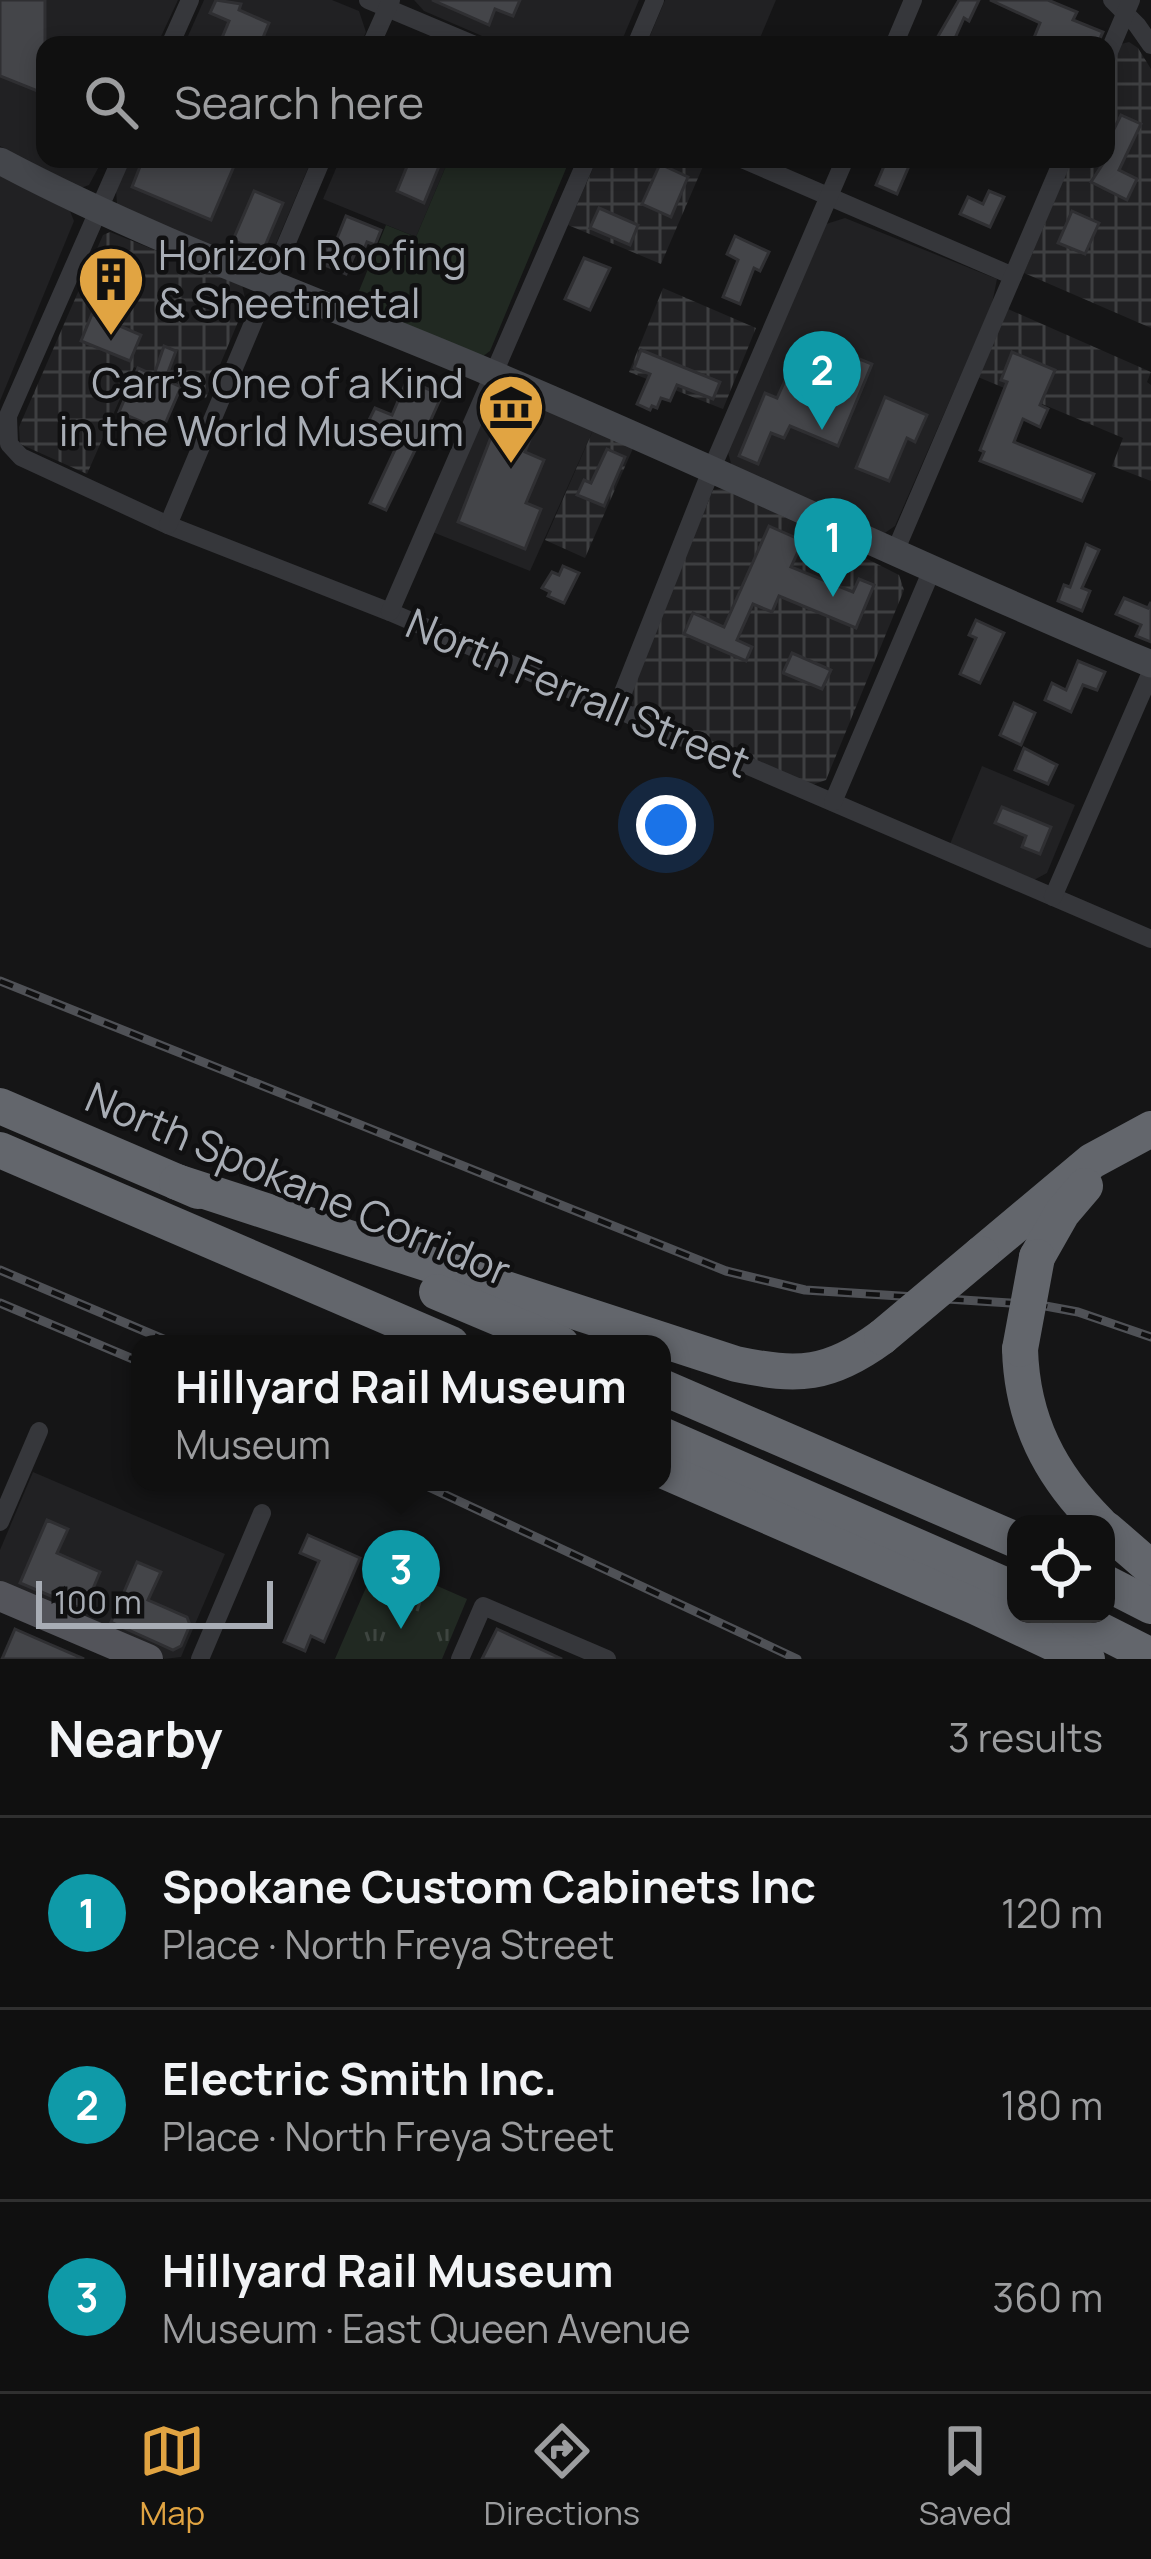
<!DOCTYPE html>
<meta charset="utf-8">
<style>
:root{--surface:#101010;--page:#1e1e1e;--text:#f1f3f6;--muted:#9c9d9f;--line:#303030;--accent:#e1a442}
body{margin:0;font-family:Manrope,sans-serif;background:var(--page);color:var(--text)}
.controls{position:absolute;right:36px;bottom:36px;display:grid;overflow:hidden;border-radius:24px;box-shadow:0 6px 18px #0003}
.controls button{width:108px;height:108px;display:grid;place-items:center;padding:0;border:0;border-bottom:3px solid var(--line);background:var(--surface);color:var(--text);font:60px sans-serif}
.scale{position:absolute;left:36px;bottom:30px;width:237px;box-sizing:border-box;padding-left:12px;border:6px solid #a8adb5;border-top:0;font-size:33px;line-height:42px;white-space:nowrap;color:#a8adb5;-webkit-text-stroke:9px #101011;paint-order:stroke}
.you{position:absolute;left:666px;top:825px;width:42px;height:42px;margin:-30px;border:9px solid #fff;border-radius:50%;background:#1a73e8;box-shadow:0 0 0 18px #1a73e833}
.badge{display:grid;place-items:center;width:78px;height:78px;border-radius:50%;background:var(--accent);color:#fff;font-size:39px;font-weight:700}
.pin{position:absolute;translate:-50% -99px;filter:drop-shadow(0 3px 6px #0008)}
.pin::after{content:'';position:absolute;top:63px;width:42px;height:36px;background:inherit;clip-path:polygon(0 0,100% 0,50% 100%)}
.popup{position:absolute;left:131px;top:1335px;width:540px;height:156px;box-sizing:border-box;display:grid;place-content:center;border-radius:24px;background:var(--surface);filter:drop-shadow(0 3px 9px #0005);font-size:39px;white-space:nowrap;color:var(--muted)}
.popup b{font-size:45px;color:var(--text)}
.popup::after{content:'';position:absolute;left:50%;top:100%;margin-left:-24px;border:24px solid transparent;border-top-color:var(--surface)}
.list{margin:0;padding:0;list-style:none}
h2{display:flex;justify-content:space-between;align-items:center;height:156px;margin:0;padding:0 48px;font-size:51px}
h2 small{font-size:39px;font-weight:400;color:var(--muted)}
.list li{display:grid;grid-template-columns:78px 1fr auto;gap:36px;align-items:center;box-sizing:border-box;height:192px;padding:0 48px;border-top:3px solid var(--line)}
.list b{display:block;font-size:45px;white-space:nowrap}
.list p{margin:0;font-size:39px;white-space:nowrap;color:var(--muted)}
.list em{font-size:39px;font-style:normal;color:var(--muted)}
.icon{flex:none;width:66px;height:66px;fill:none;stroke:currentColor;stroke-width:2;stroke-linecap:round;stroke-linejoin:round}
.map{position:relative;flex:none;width:1151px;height:1659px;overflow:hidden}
.search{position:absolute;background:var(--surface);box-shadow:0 6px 18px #0003;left:36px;right:36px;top:36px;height:132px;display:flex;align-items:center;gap:30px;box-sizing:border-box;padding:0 42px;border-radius:24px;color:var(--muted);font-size:45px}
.sheet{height:732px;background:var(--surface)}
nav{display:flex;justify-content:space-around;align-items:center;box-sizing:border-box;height:168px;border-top:3px solid var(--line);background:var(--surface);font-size:33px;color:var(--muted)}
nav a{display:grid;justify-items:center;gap:6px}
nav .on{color:var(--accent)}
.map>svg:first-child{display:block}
.built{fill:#212123}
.industrial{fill:url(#industrial-grid)}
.grass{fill:#212922}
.park{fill:url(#park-tufts)}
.building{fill:#444549;stroke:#2f2f32;stroke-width:3}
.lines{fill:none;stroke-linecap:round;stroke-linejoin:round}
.street{stroke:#36373b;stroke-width:18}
.secondary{stroke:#44464b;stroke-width:27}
.primary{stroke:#53545a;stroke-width:30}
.highway{stroke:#63666c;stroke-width:36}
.rail-casing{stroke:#4f5156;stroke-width:9}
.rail{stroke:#101011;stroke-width:4.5;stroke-dasharray:14;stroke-linecap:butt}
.highway-bridge{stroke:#63666c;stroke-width:36}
.labels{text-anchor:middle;stroke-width:9;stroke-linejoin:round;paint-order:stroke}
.poi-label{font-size:42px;fill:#a8adb5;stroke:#101011;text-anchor:start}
.street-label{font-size:42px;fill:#a8adb5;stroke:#101011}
</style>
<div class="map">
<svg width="1151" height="1659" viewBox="0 0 1151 1659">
<defs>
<pattern id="industrial-grid" width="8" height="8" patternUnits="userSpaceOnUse" patternTransform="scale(3)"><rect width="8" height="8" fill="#212123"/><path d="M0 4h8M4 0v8" fill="none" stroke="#3e3f41"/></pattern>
<pattern id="park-tufts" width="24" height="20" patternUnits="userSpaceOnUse" patternTransform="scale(3)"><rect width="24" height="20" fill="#212922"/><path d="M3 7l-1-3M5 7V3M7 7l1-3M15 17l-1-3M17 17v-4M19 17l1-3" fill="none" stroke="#3e4540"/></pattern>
</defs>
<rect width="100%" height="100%" fill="#151516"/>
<g class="built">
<polygon points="0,0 178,0 157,45 45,45 45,159 103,159 89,185 81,188 59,181 0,146"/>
<polygon points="204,0 332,0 359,11 366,32 360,45 184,45"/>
<polygon points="414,0 639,0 620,45 503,45 424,11"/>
<polygon points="665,0 776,0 757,45 646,45"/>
<polygon points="130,159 312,159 273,251 261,264 246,264 117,204 116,191"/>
<polygon points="340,159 449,159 416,237 323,199"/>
<polygon points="0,173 70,211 74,221 0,401"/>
<polygon points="845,218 997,279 992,304 895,526 879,537 732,467 727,449 826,224"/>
<polygon points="504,389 594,428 530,571 430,531 492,393"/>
<polygon points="982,766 1075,805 1047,873 1034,880 950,844"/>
<polygon points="33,1472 225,1554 181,1657 164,1659 156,1650 0,1588 0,1550"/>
</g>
<g class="industrial">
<polygon points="1129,42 1138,48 1151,69 1151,328 1024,273 1072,159 1106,159 1106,80 1121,44"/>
<polygon points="597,159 693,159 704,164 661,264 568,225"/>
<polygon points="110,232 242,285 246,303 206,398 134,367 87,474 20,444 19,427 103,235"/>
<polygon points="663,288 756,328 723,409 629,372"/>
<polygon points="1008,309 1151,372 1147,382 1151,385 1151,481 1112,466 1123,438 978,377"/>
<polygon points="594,428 634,446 585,558 545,540"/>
<polygon points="727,488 899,575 904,590 826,780 806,787 633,708 630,692 713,490"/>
</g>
<polygon class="grass" points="449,159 570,159 490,351 482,357 352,308 386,225 416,237"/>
<polygon class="park" points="378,1560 467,1599 442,1659 335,1659"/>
<g class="building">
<polygon points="0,0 45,0 45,94 0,76"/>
<polygon points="216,0 241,4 239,10 269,23 260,45 219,45 229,21 210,13"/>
<polygon points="432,0 520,0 513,16 495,9 489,25"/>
<polygon points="959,0 979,0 969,21 964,18 952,45 933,45"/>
<polygon points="990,0 1048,0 1077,12 1073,20 1103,32 1097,45 1031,45 1040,23"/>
<polygon points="1121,115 1141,124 1119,170 1137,179 1127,200 1091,182 1106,159 1106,145"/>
<polygon points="143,159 237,159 211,220 132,187"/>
<polygon points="410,159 442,159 424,203 397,191"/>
<polygon points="887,159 912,159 897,194 876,185"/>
<polygon points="660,164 688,177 671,217 642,204"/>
<polygon points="254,191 283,203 262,253 233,240"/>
<polygon points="989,191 1004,197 990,227 960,214 968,197 983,204"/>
<polygon points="599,208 638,225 630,245 590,228"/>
<polygon points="1072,211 1099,223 1085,254 1058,243"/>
<polygon points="346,216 381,230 375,245 367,242 363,252 357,249 346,274 320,263 328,244 334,246"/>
<polygon points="735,236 769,252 760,271 754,268 740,304 723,297 738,260 727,254"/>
<polygon points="584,258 610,268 590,310 565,299"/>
<polygon points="92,314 141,335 130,361 81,341"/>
<polygon points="164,346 176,351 165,380 181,387 159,438 145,432 149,425 119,412 138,368 154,375"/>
<polygon points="641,350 720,382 713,399 677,385 670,401 661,398 657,408 652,406 650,410 637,404 650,374 634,368"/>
<polygon points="842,352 872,364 838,446 790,426 784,438 771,433 758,464 739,456 765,393 777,398 793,363 830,380"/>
<polygon points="1012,352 1055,370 1040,405 1048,409 1040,427 1023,419 1014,442 1094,474 1082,501 980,461 984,452 980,450 1007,382 1001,380"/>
<polygon points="407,380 442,395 429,424 439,428 432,445 420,440 386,510 370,503 400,439 367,424 375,408 392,415"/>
<polygon points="885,397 927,415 915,442 907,438 889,481 856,468"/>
<polygon points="516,430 531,437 525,452 544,460 526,503 541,509 525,549 458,522 491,437 509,445"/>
<polygon points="607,449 625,457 604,506 577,495 584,480 591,483"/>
<polygon points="769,526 803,541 791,567 853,592 859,579 874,585 856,628 779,596 772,612 753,604 737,640 752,647 746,661 684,634 693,613 724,627"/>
<polygon points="1086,544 1099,550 1082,588 1090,591 1082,611 1058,601 1064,585 1070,587"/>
<polygon points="563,566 579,573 564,603 548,596 550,592 542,588 552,572 559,575"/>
<polygon points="1124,598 1148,608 1151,602 1151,642 1136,636 1141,625 1116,614"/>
<polygon points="976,620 1004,633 980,683 960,674 976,638 969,635"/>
<polygon points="792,653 831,670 822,689 783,673"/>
<polygon points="1078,661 1105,672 1097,690 1083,685 1071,712 1045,700 1052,683 1066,690"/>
<polygon points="1014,703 1035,713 1021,745 1000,735"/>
<polygon points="1024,748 1057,765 1048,784 1015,770"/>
<polygon points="1002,807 1051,827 1040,854 1022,847 1026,836 995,823"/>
<polygon points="47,1520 68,1529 57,1553 100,1572 84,1610 20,1583"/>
<polygon points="308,1535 360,1558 324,1642 311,1636 305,1651 284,1642 319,1561 300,1553"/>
<polygon points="137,1562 161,1572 148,1600 187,1617 190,1625 181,1646 173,1650 111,1622"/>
<polygon points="15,1629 47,1643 84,1659 2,1659"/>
<polygon points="497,1629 562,1659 482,1659"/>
</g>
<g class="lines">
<g class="street">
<polyline points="368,0 475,45"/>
<polyline points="1112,0 1137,25 1151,45"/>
<polyline points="170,45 190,0"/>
<polyline points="371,45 391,0"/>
<polyline points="636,45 655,0"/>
<polyline points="894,45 913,0"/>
<polyline points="1106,59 1131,0"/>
<polyline points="121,159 8,416 9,444 21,457 168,525 390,612 1151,939"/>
<polyline points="742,159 1013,276"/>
<polyline points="168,525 322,159"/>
<polyline points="894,554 1063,159"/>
<polyline points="390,612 587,159"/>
<polyline points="616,710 712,468 845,159"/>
<polyline points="833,802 931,572"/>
<polyline points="1053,897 1151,672"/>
<polyline points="0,1522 39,1431"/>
<polyline points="200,1659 262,1513"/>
<polyline points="460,1659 483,1606 607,1659"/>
</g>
<path class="secondary" d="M0,161C158,245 329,304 493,374C714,467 930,572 1151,664"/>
<polyline class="primary" points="0,1596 148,1659"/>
<g class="highway">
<polyline points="0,1106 198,1191"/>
<polyline points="0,1150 451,1344"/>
<path d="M177,1182L736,1364C798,1377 829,1376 882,1337"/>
<polyline points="981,1254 1092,1161 1151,1129"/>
<polyline points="1037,1257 1062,1213 1085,1186"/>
<polyline points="437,1292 561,1344"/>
<path d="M1020,1349C1022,1420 1050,1475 1100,1524"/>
<polyline points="662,1387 1016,1540"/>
<polyline points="662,1435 1016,1590"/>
<polyline points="662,1470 974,1606 1087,1659"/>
<polyline points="1106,1529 1151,1568"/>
<polyline points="1106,1583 1151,1606"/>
<polyline points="1068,1614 1151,1656"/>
</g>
<defs>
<g id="rail">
<polyline points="0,981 726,1271 805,1290 1040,1305 1078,1312 1151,1337"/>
<polyline points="0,1270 175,1344"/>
<polyline points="0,1303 140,1362"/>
<polyline points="418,1482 797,1659"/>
</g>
</defs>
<use href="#rail" class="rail-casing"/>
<use href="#rail" class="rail"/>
<g class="highway-bridge">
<polyline points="882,1337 981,1254"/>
<polyline points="1020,1349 1037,1257"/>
</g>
</g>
<defs>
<symbol id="building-pin" viewBox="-11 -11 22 30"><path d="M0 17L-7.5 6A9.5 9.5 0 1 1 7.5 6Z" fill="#e1a442" stroke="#101011"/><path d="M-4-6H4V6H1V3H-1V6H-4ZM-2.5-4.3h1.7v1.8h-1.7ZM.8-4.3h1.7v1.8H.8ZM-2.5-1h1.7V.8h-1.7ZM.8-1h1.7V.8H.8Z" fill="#111"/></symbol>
<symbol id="museum-pin" viewBox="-11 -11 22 30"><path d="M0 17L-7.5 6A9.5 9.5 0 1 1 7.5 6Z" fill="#e1a442" stroke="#101011"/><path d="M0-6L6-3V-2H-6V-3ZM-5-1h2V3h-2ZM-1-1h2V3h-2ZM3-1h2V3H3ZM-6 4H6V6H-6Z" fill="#111"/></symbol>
</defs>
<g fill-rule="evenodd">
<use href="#building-pin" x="73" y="241" width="76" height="104"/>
<use href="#museum-pin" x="473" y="369" width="76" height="104"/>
</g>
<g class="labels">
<g class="poi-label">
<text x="158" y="270">Horizon Roofing<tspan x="158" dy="48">&amp; Sheetmetal</tspan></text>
<text x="464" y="398" text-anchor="end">Carr's One of a Kind<tspan x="464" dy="48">in the World Museum</tspan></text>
</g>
<g class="street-label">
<text transform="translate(578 693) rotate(23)" y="15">North Ferrall Street</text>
<text transform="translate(298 1184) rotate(23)" y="15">North Spokane Corridor</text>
</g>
</g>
</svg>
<div class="controls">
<button><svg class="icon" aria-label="locate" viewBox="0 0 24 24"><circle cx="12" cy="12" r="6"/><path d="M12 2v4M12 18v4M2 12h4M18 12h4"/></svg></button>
</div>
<div class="scale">100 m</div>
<div class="you"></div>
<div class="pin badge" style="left:833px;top:597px;background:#0f9aa8">1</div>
<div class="pin badge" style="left:822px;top:430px;background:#0f9aa8">2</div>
<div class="pin badge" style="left:401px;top:1629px;background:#0f9aa8">3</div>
<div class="popup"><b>Hillyard Rail Museum</b>Museum</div>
<div class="search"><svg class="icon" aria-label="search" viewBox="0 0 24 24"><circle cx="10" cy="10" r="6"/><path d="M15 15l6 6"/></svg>Search here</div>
</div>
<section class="sheet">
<h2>Nearby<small>3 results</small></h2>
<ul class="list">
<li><span class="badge" style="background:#0f9aa8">1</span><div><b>Spokane Custom Cabinets Inc</b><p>Place · North Freya Street</p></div><em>120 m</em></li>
<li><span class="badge" style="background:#0f9aa8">2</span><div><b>Electric Smith Inc.</b><p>Place · North Freya Street</p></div><em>180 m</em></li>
<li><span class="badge" style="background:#0f9aa8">3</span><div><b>Hillyard Rail Museum</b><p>Museum · East Queen Avenue</p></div><em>360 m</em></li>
</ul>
</section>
<nav>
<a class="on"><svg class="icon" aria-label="map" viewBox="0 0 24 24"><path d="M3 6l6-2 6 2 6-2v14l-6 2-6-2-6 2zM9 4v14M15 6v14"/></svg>Map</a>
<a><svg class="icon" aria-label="directions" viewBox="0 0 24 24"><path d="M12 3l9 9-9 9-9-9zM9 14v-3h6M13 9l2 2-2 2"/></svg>Directions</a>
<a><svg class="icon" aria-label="saved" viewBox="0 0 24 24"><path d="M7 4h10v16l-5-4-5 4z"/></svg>Saved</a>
</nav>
